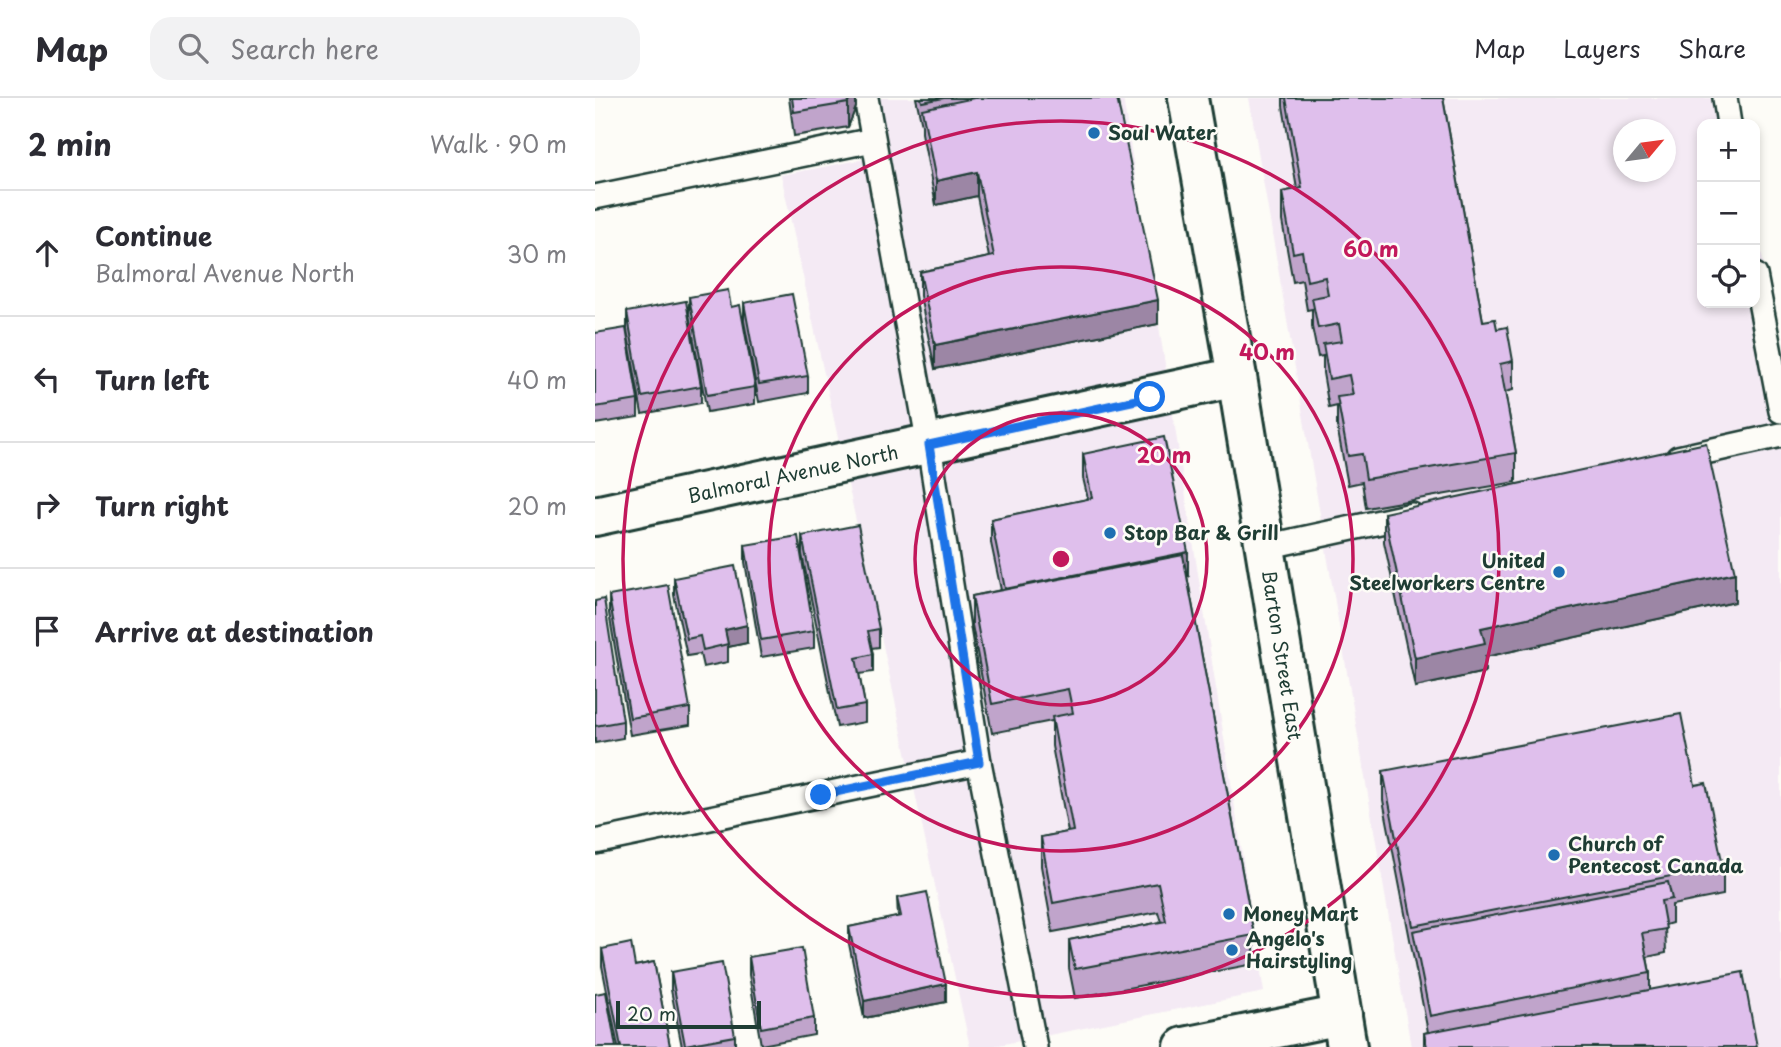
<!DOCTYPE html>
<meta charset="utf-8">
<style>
:root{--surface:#fff;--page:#f2f2f3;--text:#2b2b33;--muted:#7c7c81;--line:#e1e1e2}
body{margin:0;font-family:"Playpen Sans",sans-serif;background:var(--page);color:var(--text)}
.controls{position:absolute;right:21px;top:21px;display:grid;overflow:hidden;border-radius:14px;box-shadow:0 4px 10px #0003}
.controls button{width:63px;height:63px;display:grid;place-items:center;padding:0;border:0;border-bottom:2px solid var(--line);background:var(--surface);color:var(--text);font:35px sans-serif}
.compass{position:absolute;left:1018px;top:21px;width:63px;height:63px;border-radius:50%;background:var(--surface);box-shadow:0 4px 10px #0003;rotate:61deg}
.scale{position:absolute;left:21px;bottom:18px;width:145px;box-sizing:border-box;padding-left:7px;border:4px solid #1f3d34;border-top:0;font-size:19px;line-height:24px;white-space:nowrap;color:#1f3d34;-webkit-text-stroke:5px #fdfcf7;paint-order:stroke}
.stop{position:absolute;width:21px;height:21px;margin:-16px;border:5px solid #1a73e8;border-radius:50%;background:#fff}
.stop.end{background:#1a73e8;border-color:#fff;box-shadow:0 2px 7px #0008}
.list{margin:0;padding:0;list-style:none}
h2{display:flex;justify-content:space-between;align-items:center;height:91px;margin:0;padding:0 28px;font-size:30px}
h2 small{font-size:23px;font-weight:400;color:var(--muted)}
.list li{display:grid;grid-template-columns:46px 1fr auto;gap:21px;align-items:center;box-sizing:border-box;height:126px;padding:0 28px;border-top:2px solid var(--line)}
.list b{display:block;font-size:26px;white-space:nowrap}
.list p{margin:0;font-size:23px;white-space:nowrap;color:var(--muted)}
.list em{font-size:23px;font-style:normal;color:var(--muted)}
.icon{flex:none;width:38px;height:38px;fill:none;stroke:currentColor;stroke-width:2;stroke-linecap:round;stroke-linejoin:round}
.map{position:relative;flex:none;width:1186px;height:949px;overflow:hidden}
header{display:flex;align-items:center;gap:42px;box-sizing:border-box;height:98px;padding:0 35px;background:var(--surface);border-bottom:2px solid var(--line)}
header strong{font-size:33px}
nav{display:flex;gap:38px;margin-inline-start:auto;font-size:24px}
.search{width:490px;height:63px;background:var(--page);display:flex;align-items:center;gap:18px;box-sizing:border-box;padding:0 24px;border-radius:21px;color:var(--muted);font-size:26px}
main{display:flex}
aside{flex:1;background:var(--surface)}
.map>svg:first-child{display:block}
.built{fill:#f4eaf4;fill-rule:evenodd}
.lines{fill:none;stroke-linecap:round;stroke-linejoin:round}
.lane-casing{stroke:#1f3d34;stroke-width:28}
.street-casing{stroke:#1f3d34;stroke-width:44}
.secondary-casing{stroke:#1f3d34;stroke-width:44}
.lane{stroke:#fdfcf7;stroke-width:23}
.street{stroke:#fdfcf7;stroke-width:38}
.secondary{stroke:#fdfcf7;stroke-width:38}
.wall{fill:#c0a4cb;stroke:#1f3d34;stroke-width:2}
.shaded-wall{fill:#9c86a5;stroke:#1f3d34;stroke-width:2}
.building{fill:#dfbfec;stroke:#1f3d34;stroke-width:2}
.route{stroke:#1a73e8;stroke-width:9}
.ring{fill:none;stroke:#c2185b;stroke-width:3.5}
.poi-dot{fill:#1f6fb2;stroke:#fdfcf7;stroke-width:2.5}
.labels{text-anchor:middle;stroke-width:5;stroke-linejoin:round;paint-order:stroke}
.poi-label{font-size:19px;font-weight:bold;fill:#1f3d34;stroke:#fdfcf7;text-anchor:start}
.street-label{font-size:19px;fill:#1f3d34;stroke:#fdfcf7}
.centre{fill:#c2185b;stroke:#fdfcf7;stroke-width:3.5}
.ring-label{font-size:21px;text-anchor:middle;font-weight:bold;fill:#c2185b;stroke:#fdfcf7;stroke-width:5;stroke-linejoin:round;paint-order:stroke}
</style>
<header>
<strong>Map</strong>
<div class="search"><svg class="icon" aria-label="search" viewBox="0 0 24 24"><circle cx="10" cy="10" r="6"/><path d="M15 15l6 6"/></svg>Search here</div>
<nav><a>Map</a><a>Layers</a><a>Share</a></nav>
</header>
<main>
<aside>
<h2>2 min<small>Walk · 90 m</small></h2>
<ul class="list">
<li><svg class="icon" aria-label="ahead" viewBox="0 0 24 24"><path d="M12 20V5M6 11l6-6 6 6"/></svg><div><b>Continue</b><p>Balmoral Avenue North</p></div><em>30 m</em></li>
<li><svg class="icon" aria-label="left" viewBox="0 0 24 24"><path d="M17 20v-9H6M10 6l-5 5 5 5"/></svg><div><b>Turn left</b></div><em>40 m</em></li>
<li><svg class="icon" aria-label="right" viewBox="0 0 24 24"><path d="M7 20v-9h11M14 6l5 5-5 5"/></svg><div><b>Turn right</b></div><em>20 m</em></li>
<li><svg class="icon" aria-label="arrive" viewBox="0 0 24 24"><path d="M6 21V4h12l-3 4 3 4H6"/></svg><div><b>Arrive at destination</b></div></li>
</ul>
</aside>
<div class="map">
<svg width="1186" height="949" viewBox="0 0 1186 949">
<rect width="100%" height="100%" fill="#fdfcf7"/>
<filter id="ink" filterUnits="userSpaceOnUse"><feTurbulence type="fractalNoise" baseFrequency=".0143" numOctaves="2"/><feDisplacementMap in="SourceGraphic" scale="14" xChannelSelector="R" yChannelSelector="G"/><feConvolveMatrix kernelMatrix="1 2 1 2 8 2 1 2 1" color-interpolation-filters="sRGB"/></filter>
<g filter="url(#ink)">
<g class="built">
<polygon points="267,0 528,0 669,894 394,949 375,949 186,77 275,60"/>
<path d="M654,0H1135L1141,26H1107V205H1160V122L1186,253V949H816ZM1028,32H1070V74H1028Z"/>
</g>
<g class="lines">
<defs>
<g id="lane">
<polyline points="271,0 334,347 384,664 440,949"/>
<polyline points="1130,0 1134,26"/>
<polyline points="0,99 278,42"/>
<polyline points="1160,177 1186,313"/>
<polyline points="1083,360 1186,337"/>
<polyline points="670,449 817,417"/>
<polyline points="0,744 384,664"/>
</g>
<g id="street">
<polyline points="0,418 642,279"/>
<polyline points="589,949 747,917"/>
</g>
<polyline id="secondary" points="593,0 642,279 752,949"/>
</defs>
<use href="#lane" class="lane-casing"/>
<use href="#street" class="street-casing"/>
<use href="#secondary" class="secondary-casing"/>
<use href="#lane" class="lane"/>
<use href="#street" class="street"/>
<use href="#secondary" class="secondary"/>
</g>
<g class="wall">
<polygon points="194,0 261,0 261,9 253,29 199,38"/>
<polygon points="321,0 522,0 563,226 340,271 325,198 325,174 394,159 382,98 341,107 327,35 327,27"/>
<polygon points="688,0 848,0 888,223 902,231 918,263 918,292 910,294 921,355 921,384 771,410 767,384 753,387 742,328 742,308 734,310 728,275 728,258 723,259 717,229 717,211 712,212 707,182 698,184 687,123 687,94 702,91 688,8"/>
<polygon points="94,199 136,209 160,289 160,306 112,314 94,216"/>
<polygon points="149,205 213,278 213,295 164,304 149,223"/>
<polygon points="32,214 106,288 106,305 47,316 32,232"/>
<polygon points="0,235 43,302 43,319 0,326"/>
<polygon points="488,356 593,478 592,478 659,837 659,866 480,900 474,870 474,842 566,824 563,814 458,834 446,768 446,739 473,734 457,648 457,623 397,635 377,527 377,498 406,492 396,445 396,421 493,401 488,380"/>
<polygon points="789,415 1140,504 890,559 890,574 820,589 789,444"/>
<polygon points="207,438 284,531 284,549 276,550 278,556 278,574 264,576 270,607 270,624 242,629 207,456"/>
<polygon points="150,447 219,533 219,550 166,559 150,464"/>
<polygon points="79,480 152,545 133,549 133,564 108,569 105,556 92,558 79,497"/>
<polygon points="14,498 95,610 95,627 35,637 14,515"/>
<polygon points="0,503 28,623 28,640 0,645"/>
<polygon points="788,673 1100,687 1128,768 1128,797 1077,807 1077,825 1070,827 1071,855 1052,859 1055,875 1055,892 1162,949 829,949 829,935 833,934 788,702"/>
<polygon points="302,800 351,904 269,920 254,846 254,829 303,819"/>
<polygon points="7,851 40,868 59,864 75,949 23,949 7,868"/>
<polygon points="154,859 219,920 219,937 166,947 154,877"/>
<polygon points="76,874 140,938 140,949 87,949 76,892"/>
</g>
<g class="shaded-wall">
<polygon points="255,0 261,0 261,9 253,29 253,5"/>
<polygon points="382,74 382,98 341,107 341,83"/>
<polygon points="563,202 563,226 340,271 340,247"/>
<polygon points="593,454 593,478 410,515 410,491"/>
<polygon points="1140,475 1140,504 890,559 890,574 820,589 820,560 886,530"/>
<polygon points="152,527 152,545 133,549 130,532"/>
<polygon points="351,886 351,904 269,920 269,903"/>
</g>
<g class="building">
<polygon points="197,0 255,0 253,5 199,14"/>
<polygon points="326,0 349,0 327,4"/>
<polygon points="379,0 522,0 563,202 340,247 325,174 399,158 382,74 341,83 327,11"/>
<polygon points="691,0 848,0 888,223 900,221 902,231 912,229 918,263 905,266 921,355 771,381 767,356 753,358 742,299 758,297 754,277 734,281 728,246 747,243 744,226 723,230 717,200 733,197 730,179 712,183 707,153 698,155 687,94 707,90"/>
<polygon points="133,192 136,209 145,207 160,289 112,297 94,199"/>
<polygon points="197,196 213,278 164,286 149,205"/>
<polygon points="91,203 106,288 47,299 32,214"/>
<polygon points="31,230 43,302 0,309 0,235"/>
<polygon points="569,339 593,454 410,491 396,421 497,400 488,356"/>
<polygon points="1111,345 1140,475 886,530 890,545 820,560 789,415"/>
<polygon points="263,427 284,531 273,533 278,556 261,560 270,607 242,612 207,438"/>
<polygon points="203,438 219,533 166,542 150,447"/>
<polygon points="588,457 659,837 480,871 474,842 571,823 563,785 458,805 446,739 478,733 457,619 478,615 473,591 397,606 377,498"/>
<polygon points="140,468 152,527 130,532 133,546 108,552 105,538 92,541 79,480"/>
<polygon points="73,487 95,610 35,620 14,498"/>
<polygon points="9,501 28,623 0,628 0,503"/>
<polygon points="1086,616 1100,687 1111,685 1128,768 818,828 788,673"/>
<polygon points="1073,784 1077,801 1066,803 1071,831 1047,835 1055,875 835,918 818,833"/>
<polygon points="332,794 351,886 269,903 254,829 306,818 302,800"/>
<polygon points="36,845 40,868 59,864 75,948 70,949 26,949 7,851"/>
<polygon points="207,850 219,920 166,930 154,859"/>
<polygon points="127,865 140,938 90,947 76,874"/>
<polygon points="1148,874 1162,949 832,949 829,935"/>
<polygon points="11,894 21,949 0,949 0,896"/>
</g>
</g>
<g class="lines" filter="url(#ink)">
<polyline class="route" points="226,697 384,664 334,347 555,299"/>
</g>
<g class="ring">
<circle cx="466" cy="461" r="146"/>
<circle cx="466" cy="461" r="292"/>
<circle cx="466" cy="461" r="438"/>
</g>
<g class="poi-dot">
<circle cx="499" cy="35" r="7"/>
<circle cx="515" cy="435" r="7"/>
<circle cx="964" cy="474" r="7"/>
<circle cx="959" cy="757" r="7"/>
<circle cx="634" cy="816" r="7"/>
<circle cx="637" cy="852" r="7"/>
</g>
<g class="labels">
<g class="poi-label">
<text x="513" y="42">Soul Water</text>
<text x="529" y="442">Stop Bar &amp; Grill</text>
<text x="950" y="470" text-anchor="end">United<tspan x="950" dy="22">Steelworkers Centre</tspan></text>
<text x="973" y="753">Church of<tspan x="973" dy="22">Pentecost Canada</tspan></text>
<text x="648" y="823">Money Mart</text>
<text x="651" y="848">Angelo's<tspan x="651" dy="22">Hairstyling</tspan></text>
</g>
<g class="street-label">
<text transform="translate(198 376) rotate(-12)" y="7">Balmoral Avenue North</text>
<text transform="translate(687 557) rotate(81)" y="7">Barton Street East</text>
</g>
</g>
<circle cx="466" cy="461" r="10" class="centre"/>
<g class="ring-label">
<text x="776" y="159">60 m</text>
<text x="672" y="262">40 m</text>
<text x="569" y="365">20 m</text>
</g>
</svg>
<div class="controls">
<button>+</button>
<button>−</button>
<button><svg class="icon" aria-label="locate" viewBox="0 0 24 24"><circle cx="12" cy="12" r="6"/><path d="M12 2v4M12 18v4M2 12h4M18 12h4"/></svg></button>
</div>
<svg class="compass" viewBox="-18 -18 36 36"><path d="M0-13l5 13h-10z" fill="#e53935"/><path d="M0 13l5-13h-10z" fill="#7c7c81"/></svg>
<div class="scale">20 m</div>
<div class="stop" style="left:555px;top:299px"></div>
<div class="stop end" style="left:226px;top:697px"></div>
</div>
</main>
